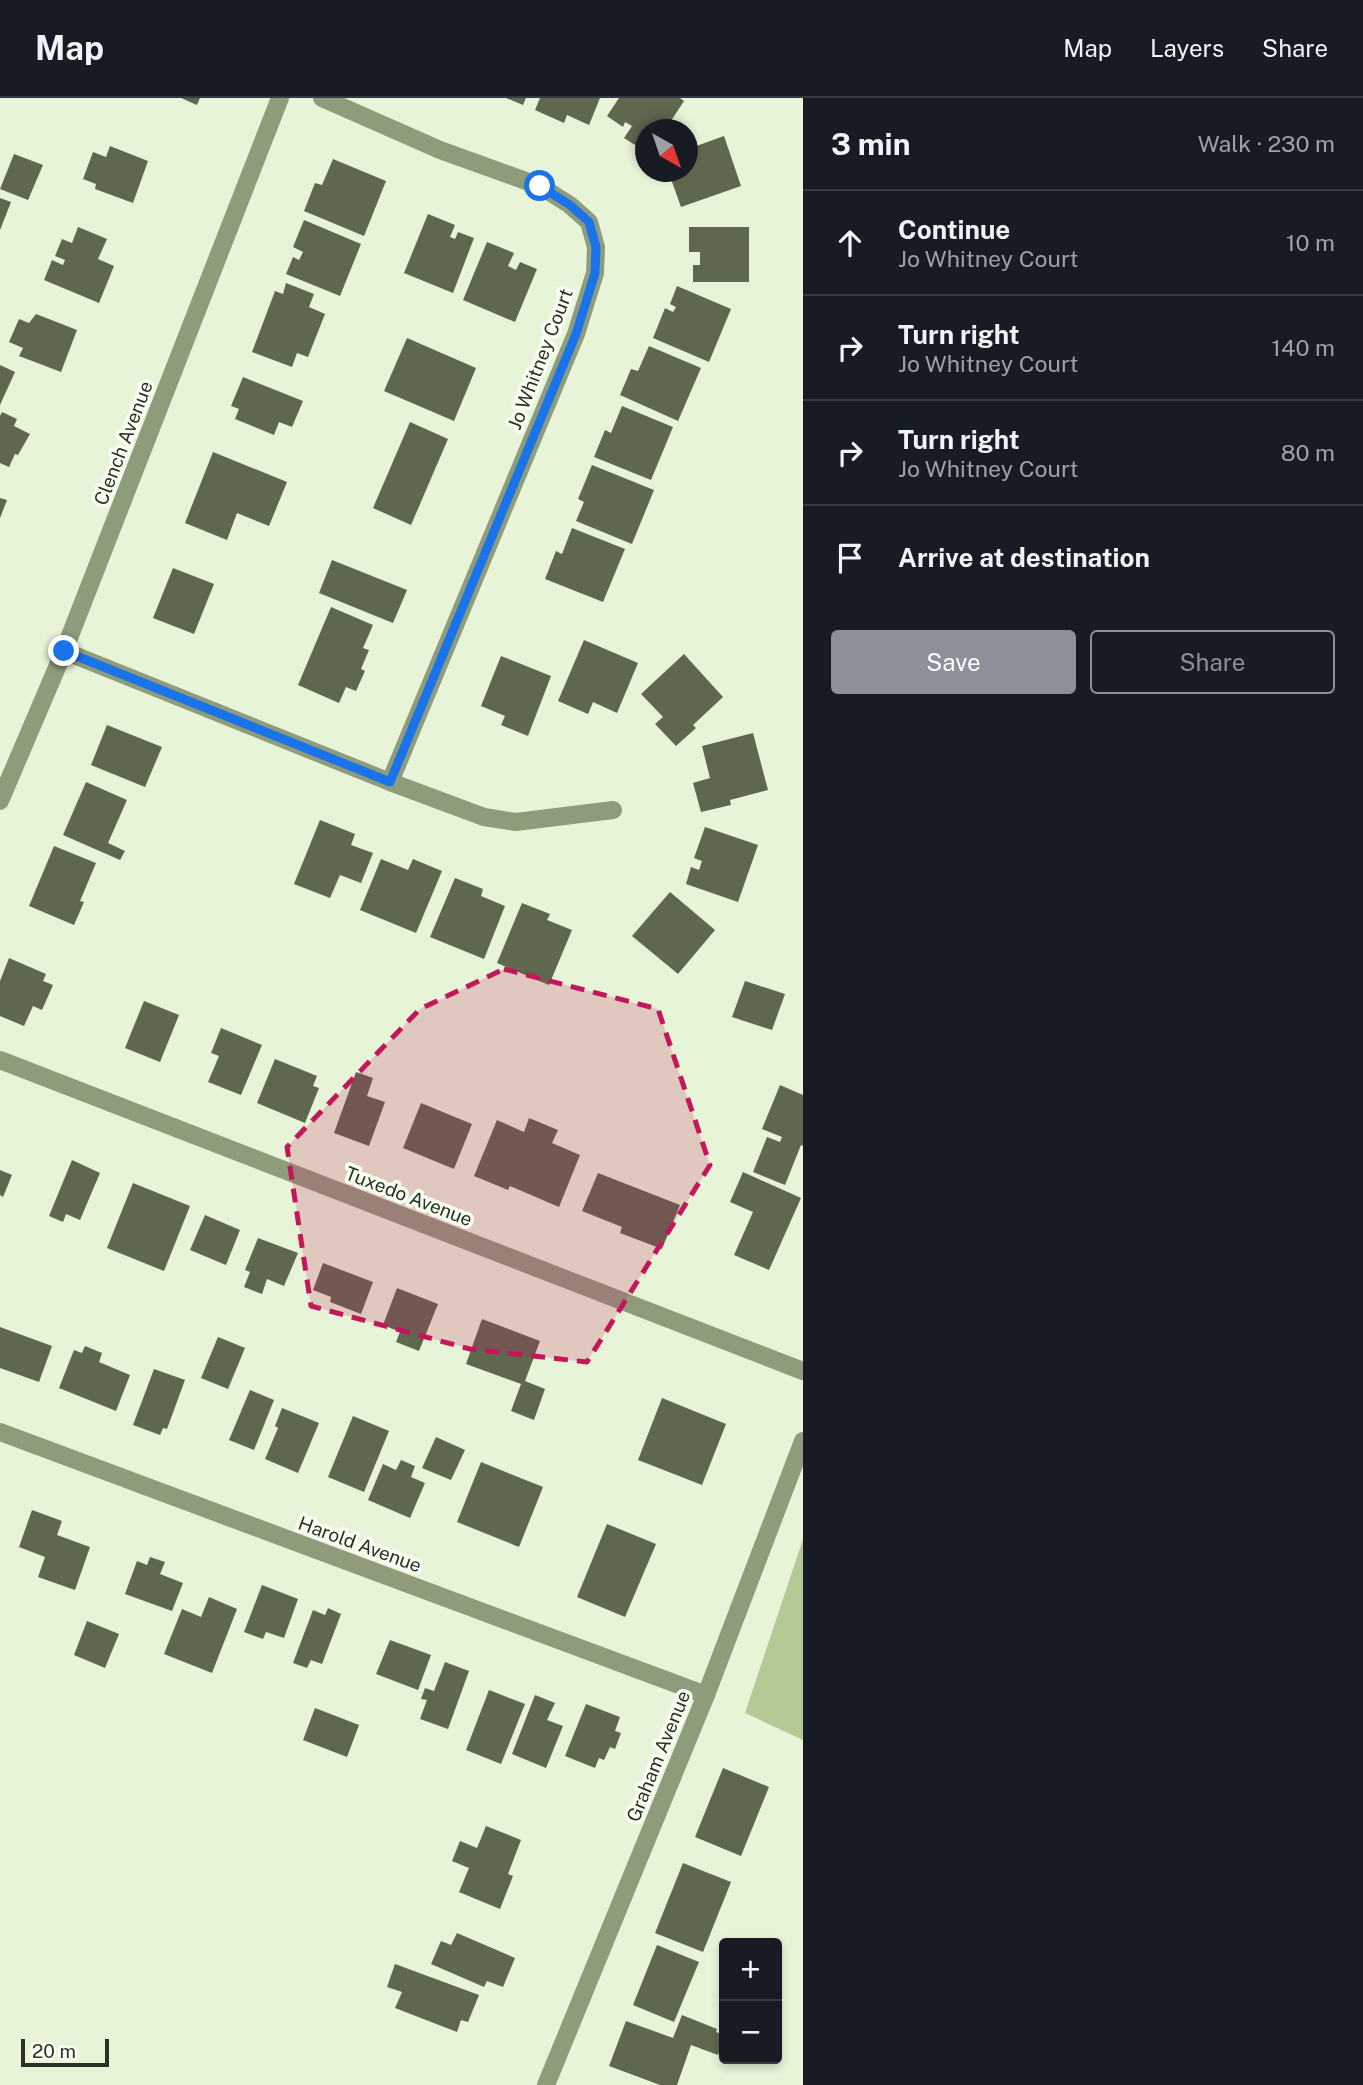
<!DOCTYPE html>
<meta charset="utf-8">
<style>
:root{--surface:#171b24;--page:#242831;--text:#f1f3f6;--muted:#9ea1a6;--line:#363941;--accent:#8c9099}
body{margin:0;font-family:"Public Sans",sans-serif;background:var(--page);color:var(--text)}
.controls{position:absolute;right:21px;bottom:21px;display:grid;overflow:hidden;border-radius:7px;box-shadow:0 4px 10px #0003}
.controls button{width:63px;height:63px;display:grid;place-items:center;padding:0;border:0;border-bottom:2px solid var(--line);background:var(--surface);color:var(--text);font:35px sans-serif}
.compass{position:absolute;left:635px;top:21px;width:63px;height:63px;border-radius:50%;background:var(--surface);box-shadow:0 4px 10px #0003;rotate:140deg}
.scale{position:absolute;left:21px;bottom:18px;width:88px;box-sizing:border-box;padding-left:7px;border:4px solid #2c3126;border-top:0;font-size:19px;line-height:24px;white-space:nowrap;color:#2c3126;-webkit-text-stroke:5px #f9fef3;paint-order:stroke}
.stop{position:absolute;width:21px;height:21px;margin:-16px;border:5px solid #1a73e8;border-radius:50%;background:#fff}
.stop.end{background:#1a73e8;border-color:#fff;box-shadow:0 2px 7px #0008}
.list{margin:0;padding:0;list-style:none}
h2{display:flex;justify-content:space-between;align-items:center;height:91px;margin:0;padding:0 28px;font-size:30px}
h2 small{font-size:23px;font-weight:400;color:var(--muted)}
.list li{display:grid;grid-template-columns:46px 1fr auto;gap:21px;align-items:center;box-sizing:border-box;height:105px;padding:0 28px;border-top:2px solid var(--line)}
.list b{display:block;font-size:26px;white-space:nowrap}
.list p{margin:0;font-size:23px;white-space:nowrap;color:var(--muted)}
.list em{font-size:23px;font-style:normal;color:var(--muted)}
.actions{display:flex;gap:14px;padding:21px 28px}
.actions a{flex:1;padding:16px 0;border:2px solid var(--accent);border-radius:7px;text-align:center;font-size:24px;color:var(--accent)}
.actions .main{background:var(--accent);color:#fff}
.icon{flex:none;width:38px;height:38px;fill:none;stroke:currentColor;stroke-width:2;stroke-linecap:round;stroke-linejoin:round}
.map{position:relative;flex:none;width:803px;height:1987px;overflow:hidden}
header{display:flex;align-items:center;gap:42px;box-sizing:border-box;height:98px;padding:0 35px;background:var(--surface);border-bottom:2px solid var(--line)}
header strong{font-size:33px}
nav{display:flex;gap:38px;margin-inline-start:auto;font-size:24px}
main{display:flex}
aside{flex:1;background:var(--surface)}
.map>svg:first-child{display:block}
.green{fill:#b5c995}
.building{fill:#5e684f}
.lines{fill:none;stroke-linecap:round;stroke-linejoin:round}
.minor{stroke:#8f9c7c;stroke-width:18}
.route{stroke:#1a73e8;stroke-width:9}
.marked{fill:#c2185b;fill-opacity:0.2;stroke:#c2185b;stroke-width:5;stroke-dasharray:14 9;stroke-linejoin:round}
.labels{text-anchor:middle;stroke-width:7;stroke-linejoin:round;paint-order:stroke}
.street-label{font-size:19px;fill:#2c3126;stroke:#f9fef3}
</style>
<header>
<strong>Map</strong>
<nav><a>Map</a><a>Layers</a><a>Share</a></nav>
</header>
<main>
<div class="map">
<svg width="803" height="1987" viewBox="0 0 803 1987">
<rect width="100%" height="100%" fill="#e8f4d8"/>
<polygon class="green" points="803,1441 803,1642 745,1615"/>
<g class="building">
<polygon points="181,0 200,0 197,7"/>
<polygon points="506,0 526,0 523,7"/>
<polygon points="540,0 600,0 589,27 567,17 564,25 535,12"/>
<polygon points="619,0 680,0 684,3 665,32 646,32 646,54 624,40 632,28 625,24 623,29 607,18"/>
<polygon points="724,38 741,88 681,109 671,81 679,79 677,74 688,74 688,51"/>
<polygon points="110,48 148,63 133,105 95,91 96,86 83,81 93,54 106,59"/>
<polygon points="14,56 43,67 28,102 0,91"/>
<polygon points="333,61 386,83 364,138 304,113 315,85 322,87"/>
<polygon points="0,100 11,104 0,132"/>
<polygon points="428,116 455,127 450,139 455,141 458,134 474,140 453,195 404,175"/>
<polygon points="304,122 361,146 340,198 286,176 293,159 299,162 303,154 293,149"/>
<polygon points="78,129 107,141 98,161 114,168 99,205 44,182 52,162 63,167 65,162 55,158 62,141 72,145"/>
<polygon points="689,129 749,129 749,184 693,184 693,167 700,167 700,154 689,154"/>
<polygon points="487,144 514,155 508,168 516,172 520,164 537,171 515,224 463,202"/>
<polygon points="286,185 314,196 309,209 325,216 308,259 297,255 292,269 252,254 275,193 283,196"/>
<polygon points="677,188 731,211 709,264 653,240 665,210 673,214 676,209 670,206"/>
<polygon points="36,216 77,232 61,274 19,258 23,250 9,244 19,221 29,225"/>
<polygon points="407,240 476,270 454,323 384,293"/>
<polygon points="649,248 701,270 678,323 620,297 631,271 638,273"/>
<polygon points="0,267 15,274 0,307"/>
<polygon points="243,279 303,303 292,329 279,324 274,337 235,321 239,311 231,308"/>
<polygon points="622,308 673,329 651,382 594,359 605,332 611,335"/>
<polygon points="2,314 17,321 14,328 30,336 18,357 15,356 9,369 0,365 0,318"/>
<polygon points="410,324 448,341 411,427 373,410"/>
<polygon points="213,354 287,384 269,428 237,415 227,442 185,425"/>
<polygon points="592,367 654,392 632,446 576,423 584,404 578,401"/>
<polygon points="0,400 7,402 0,420"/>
<polygon points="572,430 625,451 603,504 545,481 556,453 562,456"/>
<polygon points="332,462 407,492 393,525 319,495"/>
<polygon points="173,470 214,486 194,536 153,520"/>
<polygon points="331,509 373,527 363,550 369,552 361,571 365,573 356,593 346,589 339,605 298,587"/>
<polygon points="584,542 638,565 617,615 593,604 588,616 558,603"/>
<polygon points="684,556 723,599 693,627 696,630 676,648 655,626 663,619 641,596"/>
<polygon points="501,558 551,578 528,638 501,627 505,618 481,608"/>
<polygon points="107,627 162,649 145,689 91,667"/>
<polygon points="753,635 768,692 730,702 731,707 701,714 693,685 710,680 702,648"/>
<polygon points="86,684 127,702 108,745 125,753 120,762 63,737"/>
<polygon points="320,722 355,736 351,747 373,755 361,785 340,777 330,800 294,786"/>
<polygon points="705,729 758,747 738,804 686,786 691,769 699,772 702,763 694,760"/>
<polygon points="54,748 96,765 80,803 84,804 74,827 29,808"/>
<polygon points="381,761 408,772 413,761 442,773 416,835 360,812"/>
<polygon points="455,780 483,791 481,798 505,808 484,861 430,839"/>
<polygon points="670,794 715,832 678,876 632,838"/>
<polygon points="522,805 550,816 547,822 572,832 549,887 497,865"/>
<polygon points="9,860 46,876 43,883 53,887 42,912 33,908 24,928 0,918 0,883"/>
<polygon points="745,883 785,896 772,932 732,919"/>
<polygon points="144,903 179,917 160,964 125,950"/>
<polygon points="221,930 262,947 241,997 208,984 219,958 211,955"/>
<polygon points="275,961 317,978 313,988 319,990 305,1025 257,1005"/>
<polygon points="356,974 373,980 367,998 385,1004 369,1048 334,1035"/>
<polygon points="780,987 803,997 803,1048 801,1047 785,1087 753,1074 767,1039 780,1044 782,1039 762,1031"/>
<polygon points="421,1005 472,1026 454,1071 403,1050"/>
<polygon points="529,1020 558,1032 552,1045 580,1057 559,1109 510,1088 508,1092 474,1078 497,1022 524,1034"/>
<polygon points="72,1062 100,1075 80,1122 66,1116 63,1124 49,1118"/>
<polygon points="0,1072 12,1077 3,1099 0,1097"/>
<polygon points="743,1074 801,1100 769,1172 734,1157 753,1114 730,1104"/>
<polygon points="598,1075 680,1107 662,1151 620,1135 622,1129 582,1113"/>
<polygon points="133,1085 190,1108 164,1173 107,1150"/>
<polygon points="205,1117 240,1132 226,1167 190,1152"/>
<polygon points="258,1140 298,1155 284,1188 267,1181 262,1196 244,1189 250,1174 245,1172"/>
<polygon points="323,1165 373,1184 361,1216 330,1204 331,1199 313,1192"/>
<polygon points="397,1190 438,1206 419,1253 396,1244 400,1234 383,1227"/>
<polygon points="482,1221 540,1243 525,1283 545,1291 534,1322 511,1313 521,1286 466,1266"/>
<polygon points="0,1229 52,1248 39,1284 0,1270"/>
<polygon points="218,1239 245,1250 228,1291 201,1280"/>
<polygon points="85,1248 102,1255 99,1264 130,1277 116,1313 59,1290 74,1252 82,1255"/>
<polygon points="154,1271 185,1282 167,1331 163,1330 160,1337 133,1327"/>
<polygon points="250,1292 274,1302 254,1352 229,1342"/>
<polygon points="662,1300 726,1326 702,1387 638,1362"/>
<polygon points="282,1310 319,1325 298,1375 265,1361 278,1330 275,1328"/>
<polygon points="353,1318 389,1333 364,1394 328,1379"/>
<polygon points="436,1339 465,1352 451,1382 422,1370"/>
<polygon points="401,1362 415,1368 411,1379 425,1385 410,1420 368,1402 383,1366 396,1372"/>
<polygon points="481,1364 543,1389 519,1449 457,1424"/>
<polygon points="32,1412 62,1423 57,1437 90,1449 75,1492 38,1479 45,1459 19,1449"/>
<polygon points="607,1426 656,1446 625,1519 577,1499"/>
<polygon points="150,1459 165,1464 160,1476 183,1485 172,1513 125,1496 137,1463 147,1467"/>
<polygon points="262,1487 298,1501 284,1540 266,1534 263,1541 244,1534"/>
<polygon points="209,1499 237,1511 212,1575 164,1556 182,1511 201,1519"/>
<polygon points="328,1510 341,1516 322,1566 311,1562 307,1570 293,1565 313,1512 325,1517"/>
<polygon points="87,1523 119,1536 105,1570 74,1557"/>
<polygon points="390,1542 431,1557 418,1592 376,1576"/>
<polygon points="445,1564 469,1573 448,1631 420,1621 427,1602 421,1601 425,1590 434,1593"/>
<polygon points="489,1592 525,1606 501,1666 466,1652"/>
<polygon points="535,1597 555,1605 547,1622 563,1628 546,1670 512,1656"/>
<polygon points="586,1606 620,1619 615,1633 621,1635 615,1651 610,1649 604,1662 599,1660 595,1670 565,1658"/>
<polygon points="315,1610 359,1627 347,1659 303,1642"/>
<polygon points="723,1670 769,1689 741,1758 695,1739"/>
<polygon points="486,1728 521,1742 508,1776 513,1778 500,1811 459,1794 469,1770 452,1763 460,1743 477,1750"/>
<polygon points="683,1765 731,1784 703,1854 655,1835"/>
<polygon points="457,1835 515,1860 503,1889 487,1883 484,1889 431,1866 441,1843 451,1847"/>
<polygon points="657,1847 699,1864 674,1924 633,1907"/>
<polygon points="395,1866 479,1897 468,1924 461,1922 457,1934 395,1910 402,1894 387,1889"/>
<polygon points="682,1917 717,1931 716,1934 724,1937 724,1941 718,1957 691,1947 677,1987 660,1987 609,1968 626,1923 673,1940"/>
</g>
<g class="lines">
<g class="minor">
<polyline points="322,0 440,52 540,88 570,107 589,124 596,149 595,175 576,236 390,684"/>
<polyline points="64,553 390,684 484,719 516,724 613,712"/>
<polyline points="0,703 64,553 280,0"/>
<polyline points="0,962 803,1273"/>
<polyline points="0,1334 706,1597"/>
<polyline points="546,1987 706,1597 803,1343"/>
</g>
</g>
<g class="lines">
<polyline class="route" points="64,553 390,684 576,236 595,175 596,149 589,124 570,107 540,88"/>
</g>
<path class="marked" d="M504,871L658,911L710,1067L587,1264L470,1251L311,1208L287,1049L420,911Z"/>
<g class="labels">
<g class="street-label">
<text transform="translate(540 261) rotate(-69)" y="7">Jo Whitney Court</text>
<text transform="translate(123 345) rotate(-69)" y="7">Clench Avenue</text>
<text transform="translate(409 1098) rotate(21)" y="7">Tuxedo Avenue</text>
<text transform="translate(360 1446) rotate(20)" y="7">Harold Avenue</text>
<text transform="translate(658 1658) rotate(-68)" y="7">Graham Avenue</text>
</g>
</g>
</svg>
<div class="controls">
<button>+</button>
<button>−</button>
</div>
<svg class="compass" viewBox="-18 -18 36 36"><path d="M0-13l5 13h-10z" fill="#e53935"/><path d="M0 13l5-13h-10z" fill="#9ea1a6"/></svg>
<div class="scale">20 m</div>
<div class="stop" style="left:540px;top:88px"></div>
<div class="stop end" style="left:64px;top:553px"></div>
</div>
<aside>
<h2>3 min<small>Walk · 230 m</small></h2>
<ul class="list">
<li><svg class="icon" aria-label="ahead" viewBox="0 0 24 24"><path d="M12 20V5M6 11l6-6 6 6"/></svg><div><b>Continue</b><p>Jo Whitney Court</p></div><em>10 m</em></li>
<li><svg class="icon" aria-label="right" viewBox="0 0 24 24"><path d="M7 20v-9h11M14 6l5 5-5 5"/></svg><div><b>Turn right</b><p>Jo Whitney Court</p></div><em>140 m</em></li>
<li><svg class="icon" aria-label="right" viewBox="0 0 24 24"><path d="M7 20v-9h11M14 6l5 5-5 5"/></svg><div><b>Turn right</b><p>Jo Whitney Court</p></div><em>80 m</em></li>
<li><svg class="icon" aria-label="arrive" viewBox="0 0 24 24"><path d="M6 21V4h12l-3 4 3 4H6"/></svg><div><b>Arrive at destination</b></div></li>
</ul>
<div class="actions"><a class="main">Save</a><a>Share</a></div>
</aside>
</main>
